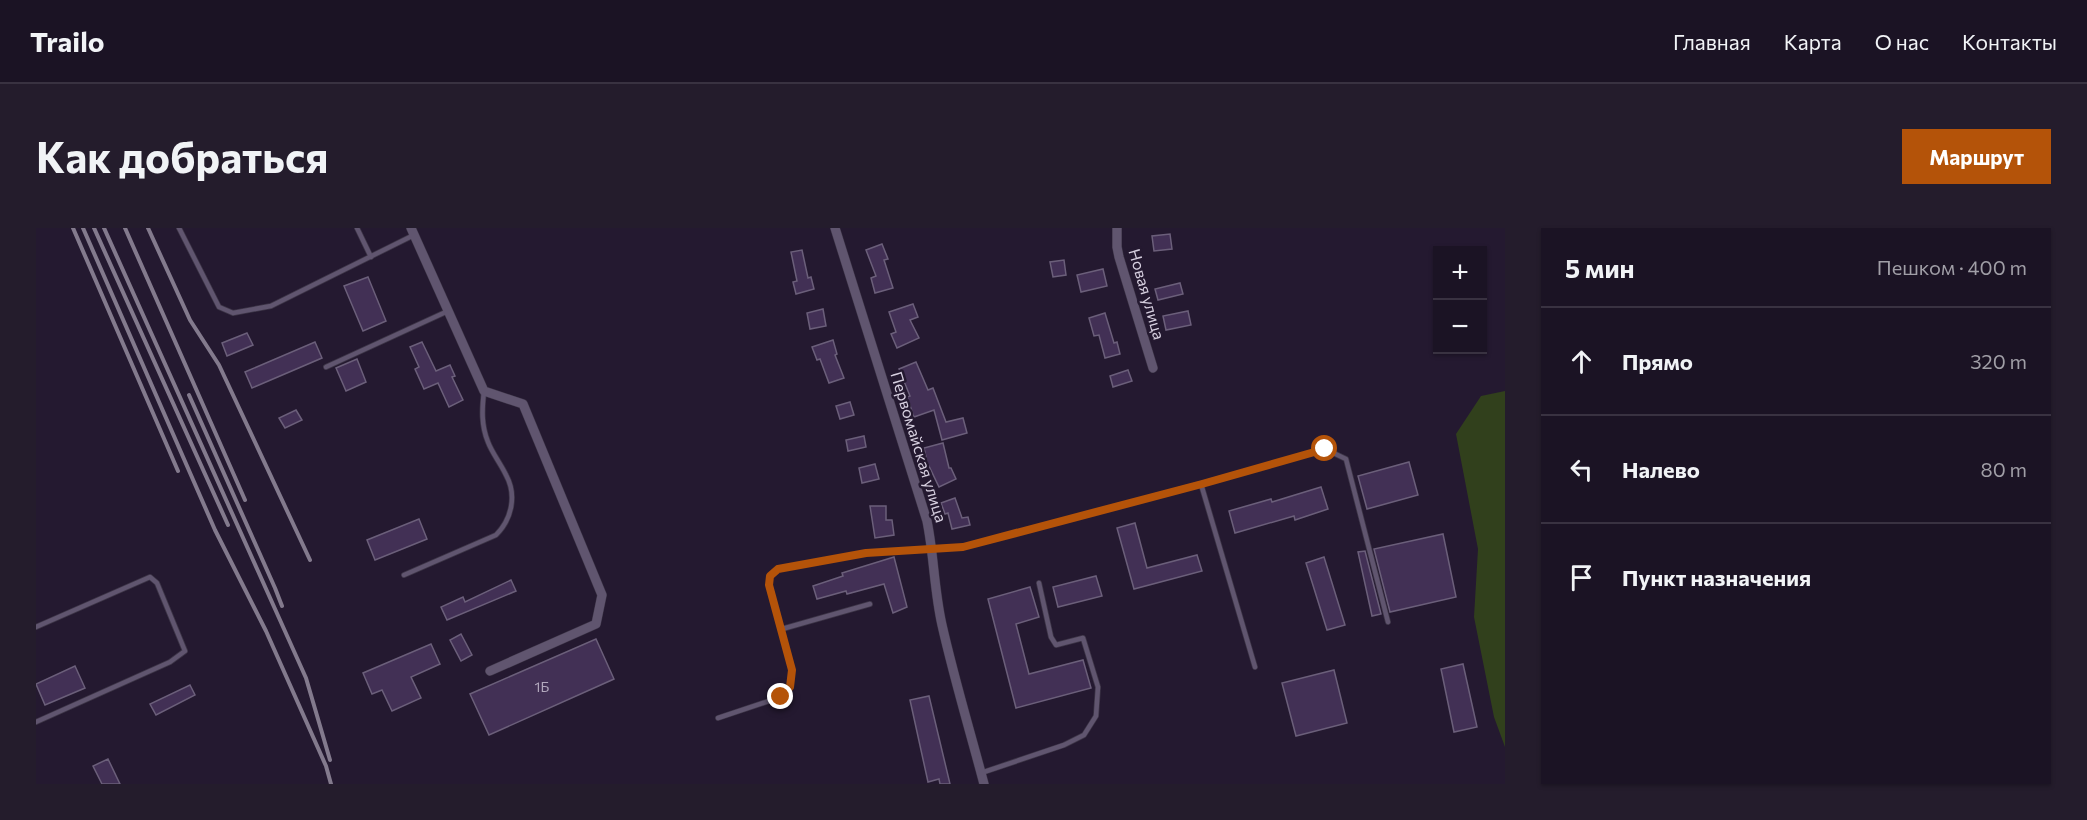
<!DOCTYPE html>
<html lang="ru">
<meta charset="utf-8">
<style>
:root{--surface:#1b1324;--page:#241c2c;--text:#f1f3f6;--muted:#a09ea6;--line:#393241;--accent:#b45309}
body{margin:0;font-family:Commissioner,sans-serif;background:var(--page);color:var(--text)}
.controls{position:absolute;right:18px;top:18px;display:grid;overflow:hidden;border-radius:0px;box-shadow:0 2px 4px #0004}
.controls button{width:54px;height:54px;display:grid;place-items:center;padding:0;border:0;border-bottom:2px solid var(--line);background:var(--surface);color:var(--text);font:30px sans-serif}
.stop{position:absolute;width:18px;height:18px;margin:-14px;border:4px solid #b45309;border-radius:50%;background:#fff}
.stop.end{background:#b45309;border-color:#fff;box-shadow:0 2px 6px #0008}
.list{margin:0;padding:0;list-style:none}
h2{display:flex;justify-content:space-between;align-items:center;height:78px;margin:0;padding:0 24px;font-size:26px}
h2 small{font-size:20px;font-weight:400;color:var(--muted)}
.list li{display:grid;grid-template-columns:39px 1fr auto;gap:18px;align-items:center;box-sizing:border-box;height:108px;padding:0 24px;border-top:2px solid var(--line)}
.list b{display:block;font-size:22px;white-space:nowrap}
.list em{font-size:20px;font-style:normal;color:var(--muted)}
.icon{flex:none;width:33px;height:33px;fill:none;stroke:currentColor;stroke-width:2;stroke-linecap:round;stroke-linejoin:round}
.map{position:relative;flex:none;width:1469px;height:556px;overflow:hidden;border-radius:0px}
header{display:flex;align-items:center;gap:36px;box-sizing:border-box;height:84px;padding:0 30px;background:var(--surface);border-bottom:2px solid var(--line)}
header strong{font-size:28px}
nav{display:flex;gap:33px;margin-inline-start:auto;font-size:21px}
.intro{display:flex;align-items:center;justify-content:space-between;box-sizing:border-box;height:144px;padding:0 36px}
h1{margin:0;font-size:42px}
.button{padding:15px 27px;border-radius:0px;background:var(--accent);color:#fff;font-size:21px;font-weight:700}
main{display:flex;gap:36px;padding:0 36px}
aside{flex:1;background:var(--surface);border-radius:0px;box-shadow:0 2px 4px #0004}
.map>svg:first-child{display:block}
.green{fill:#31401c}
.building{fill:#423055;stroke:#6b5f7a;stroke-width:1.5}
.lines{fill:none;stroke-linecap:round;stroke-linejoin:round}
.service-casing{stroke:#3d3547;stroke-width:6}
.minor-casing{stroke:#3d3547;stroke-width:10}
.service{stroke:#60556f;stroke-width:4.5}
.minor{stroke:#60556f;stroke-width:9}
.rail{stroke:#837a8d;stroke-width:4}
.route{stroke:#b45309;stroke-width:8}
.labels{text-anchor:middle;stroke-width:5;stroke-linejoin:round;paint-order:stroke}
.number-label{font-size:14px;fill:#b2a8bd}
.street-label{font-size:16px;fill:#d7d0e0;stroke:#241930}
</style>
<header>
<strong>Trailo</strong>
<nav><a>Главная</a><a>Карта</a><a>О нас</a><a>Контакты</a></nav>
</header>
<div class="intro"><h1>Как добраться</h1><a class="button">Маршрут</a></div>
<main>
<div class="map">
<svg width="1469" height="556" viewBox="0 0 1469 556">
<rect width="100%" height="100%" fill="#241930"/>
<polygon class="green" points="1469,163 1469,519 1458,489 1438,389 1442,321 1420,206 1445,168"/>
<g class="building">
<polygon points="1134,6 1136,21 1118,23 1116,8"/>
<polygon points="846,16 852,31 848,32 857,60 839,65 835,50 840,48 830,22"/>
<polygon points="766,22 772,50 775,49 778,61 760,66 757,54 761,53 755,24"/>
<polygon points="1028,32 1030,47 1017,49 1014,34"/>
<polygon points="1067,41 1071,58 1045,64 1041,47"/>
<polygon points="332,49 350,93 327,103 308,58"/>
<polygon points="1144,55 1147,66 1122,72 1119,61"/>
<polygon points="877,76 882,89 874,92 883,110 861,120 855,106 860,104 853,84"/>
<polygon points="787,81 790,98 774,101 771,85"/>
<polygon points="1152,83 1155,97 1130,102 1127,88"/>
<polygon points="1069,85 1078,115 1081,114 1084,126 1069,130 1063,107 1058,108 1053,90"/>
<polygon points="211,105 217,117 191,128 186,115"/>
<polygon points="797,112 801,126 799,127 808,150 793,155 784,131 781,132 776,119"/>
<polygon points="279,114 286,130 216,160 209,144"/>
<polygon points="386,114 400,143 414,137 419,148 416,149 427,172 413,179 402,155 388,161 379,141 383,139 374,119"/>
<polygon points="321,131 330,154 310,163 300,140"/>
<polygon points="880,134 892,162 897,160 910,194 927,190 931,205 906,212 898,182 878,189 871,169 874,168 863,141"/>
<polygon points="1092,142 1096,153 1077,159 1074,148"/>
<polygon points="814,174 818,187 804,191 800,178"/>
<polygon points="260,182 266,192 249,200 243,190"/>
<polygon points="828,208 830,219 812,223 810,212"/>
<polygon points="907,215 913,240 915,240 920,251 903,259 891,234 888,220"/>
<polygon points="1373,234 1382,267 1331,281 1322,248"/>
<polygon points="839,236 843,251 826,255 823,240"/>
<polygon points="1285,259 1292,281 1259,292 1258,288 1199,305 1193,283 1235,271 1236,274"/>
<polygon points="919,270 926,290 932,289 934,297 916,301 912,285 909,286 905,275"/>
<polygon points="834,278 850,278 850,292 856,292 858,307 839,310"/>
<polygon points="383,291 391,311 339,332 331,312"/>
<polygon points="1099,295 1111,340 1161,327 1166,343 1098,361 1081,300"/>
<polygon points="1407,306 1420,369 1354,384 1338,321"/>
<polygon points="1329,323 1345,386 1336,388 1322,324"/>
<polygon points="858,329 871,379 857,385 848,356 811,366 810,363 781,371 777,358 807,348 806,345"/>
<polygon points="1288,329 1309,397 1291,402 1270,335"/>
<polygon points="1060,348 1066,368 1022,379 1017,359"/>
<polygon points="475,352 480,363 411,392 405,379 427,369 429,374"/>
<polygon points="994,359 1003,389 980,396 993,446 1047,432 1055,460 980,480 952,371"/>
<polygon points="425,406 436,427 425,433 414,412"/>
<polygon points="560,411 578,451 453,507 434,466"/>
<polygon points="395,416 404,436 375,449 385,470 356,483 346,462 336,466 327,445"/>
<polygon points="1427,436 1441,499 1418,504 1405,441"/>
<polygon points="39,438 49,460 9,477 0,456"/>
<polygon points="1298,442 1311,495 1260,508 1246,455"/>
<polygon points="154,457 159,467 120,487 114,476"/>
<polygon points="893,468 914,556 904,556 903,551 892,554 874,472"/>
<polygon points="72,531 84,556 66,556 57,538"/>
</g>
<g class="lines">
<defs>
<g id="service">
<polyline points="143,0 183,79 197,85 235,78 378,7"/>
<polyline points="321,0 335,29"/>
<polyline points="290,139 412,83"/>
<polyline points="1165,256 1219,439"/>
<path d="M368,347L460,307C476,291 481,267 470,247C465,236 456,225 452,214C445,197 446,181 448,163"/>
<polyline points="0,399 114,349 121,355 149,423 134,434 0,494"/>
<polyline points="746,401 834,376"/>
<polyline points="682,490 745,469 754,459 756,442 733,357 734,348 742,341 830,325 927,319 1165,256 1289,221 1310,231 1352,394"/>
<polyline points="945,545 1028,517 1048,507 1060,488 1062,459 1047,410 1020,417 1015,409 1003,355"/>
</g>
<g id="minor">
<polyline points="375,0 448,163 487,176 566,367 560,396 454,443"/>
<path d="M799,0L891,293C898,327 898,362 906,397C918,450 934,503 948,556"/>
<polyline points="1081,0 1081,19 1083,29 1117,140"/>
</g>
</defs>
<use href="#service" class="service-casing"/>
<use href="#minor" class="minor-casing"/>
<use href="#service" class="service"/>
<use href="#minor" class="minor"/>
<g class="rail">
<polyline points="37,0 142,243"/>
<polyline points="47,0 179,302 230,403 290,538 295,556"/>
<polyline points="58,0 192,297"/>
<polyline points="68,0 270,450 294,532"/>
<polyline points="89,0 209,272"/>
<polyline points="112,0 154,92 183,137 274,332"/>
<polyline points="153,167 239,360 246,378"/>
</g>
</g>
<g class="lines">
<polyline class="route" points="745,469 754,459 756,442 733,357 734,348 742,341 830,325 927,319 1166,256 1289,221"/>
</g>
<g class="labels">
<g class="number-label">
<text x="506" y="464">1Б</text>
</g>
<g class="street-label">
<text transform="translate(1111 66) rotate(74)" y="6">Новая улица</text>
<text transform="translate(883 219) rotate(73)" y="6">Первомайская улица</text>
</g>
</g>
</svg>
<div class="controls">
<button>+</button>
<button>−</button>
</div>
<div class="stop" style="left:1289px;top:221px"></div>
<div class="stop end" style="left:745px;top:469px"></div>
</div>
<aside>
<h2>5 мин<small>Пешком · 400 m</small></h2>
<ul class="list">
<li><svg class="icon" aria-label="ahead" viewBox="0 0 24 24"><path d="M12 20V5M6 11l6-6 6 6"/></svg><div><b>Прямо</b></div><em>320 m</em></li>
<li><svg class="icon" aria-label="left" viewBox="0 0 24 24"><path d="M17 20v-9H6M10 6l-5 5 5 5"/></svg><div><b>Налево</b></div><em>80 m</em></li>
<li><svg class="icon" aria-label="arrive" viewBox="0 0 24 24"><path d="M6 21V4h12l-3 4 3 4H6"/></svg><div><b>Пункт назначения</b></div></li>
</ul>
</aside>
</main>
